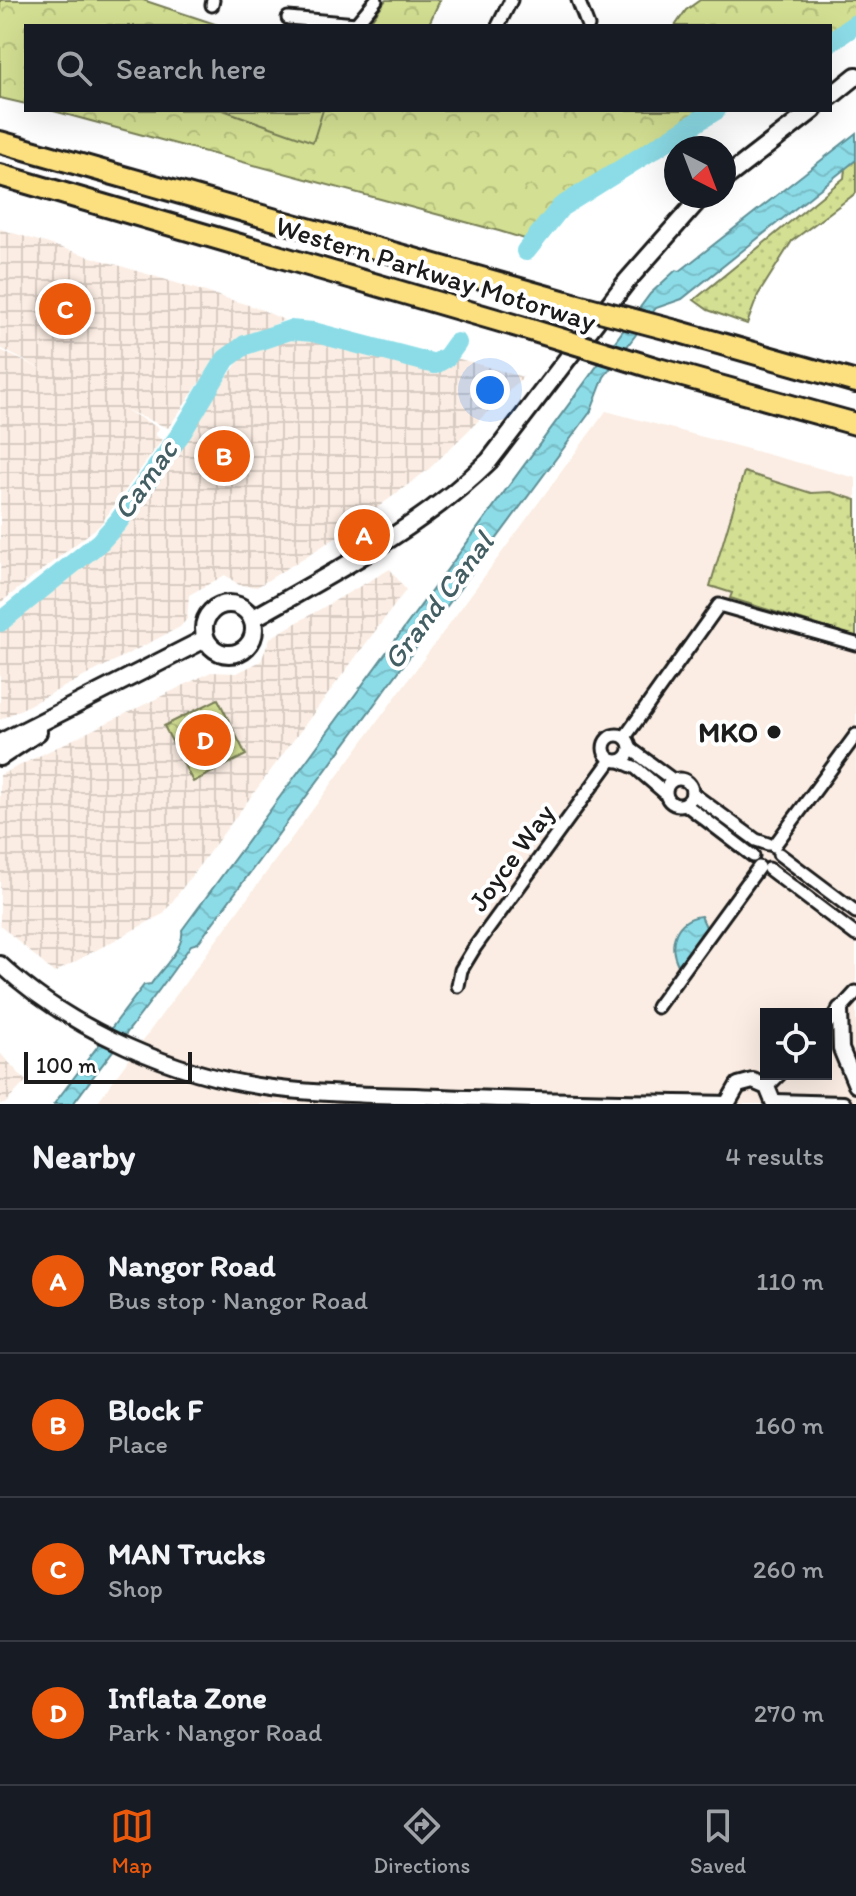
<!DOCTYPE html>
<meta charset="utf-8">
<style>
:root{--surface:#171b24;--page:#20242c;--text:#f1f3f6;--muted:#9ea1a6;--line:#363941;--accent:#ea580c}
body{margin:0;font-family:Itim,sans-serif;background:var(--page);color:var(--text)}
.controls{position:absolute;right:24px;bottom:24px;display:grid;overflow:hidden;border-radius:0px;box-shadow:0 8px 32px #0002}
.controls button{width:72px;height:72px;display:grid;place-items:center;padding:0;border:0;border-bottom:2px solid var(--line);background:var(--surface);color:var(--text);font:40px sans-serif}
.compass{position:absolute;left:664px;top:136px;width:72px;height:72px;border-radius:50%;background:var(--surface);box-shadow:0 8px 32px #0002;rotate:138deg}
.scale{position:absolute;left:24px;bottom:20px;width:168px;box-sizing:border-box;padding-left:8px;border:4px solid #1c1c1c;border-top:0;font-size:22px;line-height:28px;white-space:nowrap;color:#1c1c1c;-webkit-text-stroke:6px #fff;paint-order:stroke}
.you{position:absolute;left:490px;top:390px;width:28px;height:28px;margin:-20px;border:6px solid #fff;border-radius:50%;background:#1a73e8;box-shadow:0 0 0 12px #1a73e833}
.badge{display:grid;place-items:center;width:52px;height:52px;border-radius:50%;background:var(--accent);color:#fff;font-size:26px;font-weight:700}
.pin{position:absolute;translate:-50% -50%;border:4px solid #fff;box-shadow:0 2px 8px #0006}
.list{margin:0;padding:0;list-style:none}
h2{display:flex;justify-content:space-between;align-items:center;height:104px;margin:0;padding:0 32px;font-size:34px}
h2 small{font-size:26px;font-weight:400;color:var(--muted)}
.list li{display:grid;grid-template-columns:52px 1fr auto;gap:24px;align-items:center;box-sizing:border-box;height:144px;padding:0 32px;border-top:2px solid var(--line)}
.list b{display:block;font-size:30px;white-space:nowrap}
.list p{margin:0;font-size:26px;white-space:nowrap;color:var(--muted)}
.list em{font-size:26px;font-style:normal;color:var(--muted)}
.icon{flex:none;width:44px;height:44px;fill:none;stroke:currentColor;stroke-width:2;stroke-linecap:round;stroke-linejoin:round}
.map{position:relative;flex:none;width:856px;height:1104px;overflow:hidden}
.search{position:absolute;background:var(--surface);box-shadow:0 8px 32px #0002;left:24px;right:24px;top:24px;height:88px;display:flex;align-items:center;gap:20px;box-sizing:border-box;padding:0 28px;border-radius:0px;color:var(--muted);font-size:30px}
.sheet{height:680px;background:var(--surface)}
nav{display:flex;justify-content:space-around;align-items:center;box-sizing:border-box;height:112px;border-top:2px solid var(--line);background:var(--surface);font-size:22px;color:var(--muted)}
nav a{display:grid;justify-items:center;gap:4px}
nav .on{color:var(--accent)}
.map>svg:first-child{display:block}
.built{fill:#fbede3;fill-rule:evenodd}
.industrial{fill:url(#industrial-grid)}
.grass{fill:url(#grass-dots);stroke:#787e57;stroke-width:2}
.forest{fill:url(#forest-crowns);stroke:#787e57;stroke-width:2}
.pitch{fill:#d3df92;stroke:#787e57;stroke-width:2}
.water{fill:url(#water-waves);stroke:#5f8f96;stroke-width:2}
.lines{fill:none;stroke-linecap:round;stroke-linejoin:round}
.river{stroke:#8cdce7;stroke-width:20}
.minor-casing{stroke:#1c1c1c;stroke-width:17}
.tertiary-casing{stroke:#1c1c1c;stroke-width:20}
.secondary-casing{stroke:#1c1c1c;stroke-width:22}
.motorway-casing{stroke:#1c1c1c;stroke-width:26}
.minor{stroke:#fff;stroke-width:11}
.tertiary{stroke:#fff;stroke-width:14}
.secondary{stroke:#fff;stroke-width:16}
.motorway{stroke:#fce080;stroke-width:20}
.motorway-bridge-casing{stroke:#1c1c1c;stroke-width:26;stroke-linecap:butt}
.motorway-bridge{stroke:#fce080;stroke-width:20}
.poi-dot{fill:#1c1c1c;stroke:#fff;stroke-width:3}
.labels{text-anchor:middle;stroke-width:8;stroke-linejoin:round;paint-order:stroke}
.street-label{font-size:28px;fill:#1c1c1c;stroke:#fff}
.poi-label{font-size:28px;font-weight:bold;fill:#1c1c1c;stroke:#fff;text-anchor:end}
.water-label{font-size:30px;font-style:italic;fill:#435f63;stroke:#fff}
</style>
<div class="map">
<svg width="856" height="1104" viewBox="0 0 856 1104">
<defs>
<pattern id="industrial-grid" width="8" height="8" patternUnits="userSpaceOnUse" patternTransform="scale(2)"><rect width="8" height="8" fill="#fbede3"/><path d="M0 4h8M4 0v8" fill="none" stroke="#d7cbc2"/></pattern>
<pattern id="grass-dots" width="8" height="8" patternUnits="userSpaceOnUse" patternTransform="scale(2)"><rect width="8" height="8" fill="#d3df92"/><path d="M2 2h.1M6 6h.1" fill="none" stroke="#b5bf7d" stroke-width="1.8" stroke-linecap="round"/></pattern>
<pattern id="forest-crowns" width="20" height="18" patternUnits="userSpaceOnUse" patternTransform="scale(2)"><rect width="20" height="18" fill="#d3df92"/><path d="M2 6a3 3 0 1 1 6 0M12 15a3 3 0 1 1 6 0" fill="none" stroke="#b5bf7d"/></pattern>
<pattern id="water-waves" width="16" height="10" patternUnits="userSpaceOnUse" patternTransform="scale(2)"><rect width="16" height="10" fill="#8cdce7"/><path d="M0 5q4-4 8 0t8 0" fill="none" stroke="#78bcc6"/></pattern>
</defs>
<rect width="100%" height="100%" fill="#fff"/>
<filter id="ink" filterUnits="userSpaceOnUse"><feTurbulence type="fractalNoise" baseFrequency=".0125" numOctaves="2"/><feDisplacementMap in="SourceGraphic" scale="16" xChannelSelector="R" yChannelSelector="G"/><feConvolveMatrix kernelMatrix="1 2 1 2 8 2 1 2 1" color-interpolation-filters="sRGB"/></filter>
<g filter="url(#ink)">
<path class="built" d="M606,411L856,478V1104H96ZM766,1014H826V1074H766Z"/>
<g class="industrial">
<polygon points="0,229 258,308 284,320 235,343 219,355 168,428 124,409 159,428 155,435 162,440 100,525 0,603 0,350 47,372 0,348"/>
<polygon points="295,336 432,369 444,367 456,358 523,377 429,469 345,532 257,587 239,585 225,575 189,595 187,619 180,627 0,720 0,632 118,530 243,355"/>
<polygon points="390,569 406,590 163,914 54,973 0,925 0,775 211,672 237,673 261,661 270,638"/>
<polygon points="0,1053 26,1081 5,1104 0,1104"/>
</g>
<g class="grass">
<polygon points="856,160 856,193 792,241 758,295 747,324 708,310 694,300 844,178 845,168"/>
<polygon points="744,472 811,493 831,492 856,500 856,637 730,598 732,593 710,586"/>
</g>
<g class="forest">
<polygon points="0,0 143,0 221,26 26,26 26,104 0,98"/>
<polygon points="386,0 440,0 428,26 367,26"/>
<polygon points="700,0 856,0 856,18 830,39 830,26 675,26 686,10"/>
<polygon points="50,110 709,110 570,197 526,247 525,239 499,231"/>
<polygon points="218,699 246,755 193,782 164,726"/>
</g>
<polygon class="pitch" points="223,110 323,110 313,142"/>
<g class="water">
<path d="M856,133V160L682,299L656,308L604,377L591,411L198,943L191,945C154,1000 113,1049 73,1104H54L144,985L151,984C161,969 185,948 182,930L650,294L676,270L680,271Z"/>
<path d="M701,916L706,927L678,965C667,943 676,919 701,916Z"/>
</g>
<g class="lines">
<g class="river">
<polyline points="830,42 856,24"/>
<polyline points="526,251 561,207 716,110"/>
<polyline points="0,622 100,542 118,522 182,432 226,359 245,345 290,330 313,332 435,364 447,357 457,343"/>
</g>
<defs>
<g id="minor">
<polyline points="578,0 588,26"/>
<polyline points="212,5 213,0"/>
<polyline points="288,18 356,24 376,0"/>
<polyline points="498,26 511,0"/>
<circle cx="617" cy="748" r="13"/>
<polyline points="625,737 719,605 856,644"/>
<polyline points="631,749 673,780"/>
<polyline points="620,761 636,768 665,793"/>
<circle cx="679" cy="792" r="13"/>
<polyline points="692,793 756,840 768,844"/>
<polyline points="685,804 753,856"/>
<polyline points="774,846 856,735"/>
<polyline points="779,854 856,912"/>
<polyline points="769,869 856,935"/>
<polyline points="458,986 461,970 475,947 611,760"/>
<polyline points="657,1007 759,867"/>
<polyline points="826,1025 856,992"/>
<polyline points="767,1087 780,1074"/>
</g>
<g id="tertiary">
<path d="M0,964C71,1030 176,1076 272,1088C328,1095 385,1095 441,1097C536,1101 631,1102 725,1104"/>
<polyline points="840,1009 841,1049 856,1085"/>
<polyline points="775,1102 843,1104"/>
<polyline points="727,1104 738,1085 753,1081 767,1087 774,1104"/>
</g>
<g id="secondary">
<polyline points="830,97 856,76"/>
<polyline points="724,179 813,110"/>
<circle cx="229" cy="629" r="25"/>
<path d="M252,619C333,573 422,527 489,461L627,281L702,196"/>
<polyline points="0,743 205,639"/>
<polyline points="0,757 38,732"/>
</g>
<g id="motorway">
<polyline points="0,142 566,302"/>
<polyline points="0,175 531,330"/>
<polyline points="676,331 856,382"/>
<polyline points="658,369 856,424"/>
</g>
</defs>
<use href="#minor" class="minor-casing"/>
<use href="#tertiary" class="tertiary-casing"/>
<use href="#secondary" class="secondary-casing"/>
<use href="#motorway" class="motorway-casing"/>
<use href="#minor" class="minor"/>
<use href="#tertiary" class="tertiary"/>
<use href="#secondary" class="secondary"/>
<use href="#motorway" class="motorway"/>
<defs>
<g id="motorway-bridge">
<polyline points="566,302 676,331"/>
<polyline points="531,330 658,369"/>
</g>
</defs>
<use href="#motorway-bridge" class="motorway-bridge-casing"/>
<use href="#motorway-bridge" class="motorway-bridge"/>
</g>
</g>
<circle class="poi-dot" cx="774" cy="732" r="8"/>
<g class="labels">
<g class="street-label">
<text transform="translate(436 273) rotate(17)" y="10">Western Parkway Motorway</text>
<text transform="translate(511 857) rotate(-54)" y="10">Joyce Way</text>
</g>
<g class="poi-label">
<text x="758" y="742">MKO</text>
</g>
<g class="water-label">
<text transform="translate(145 480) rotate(-55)" y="10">Camac</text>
<text transform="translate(438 601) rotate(-53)" y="10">Grand Canal</text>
</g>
</g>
</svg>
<div class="controls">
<button><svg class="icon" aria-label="locate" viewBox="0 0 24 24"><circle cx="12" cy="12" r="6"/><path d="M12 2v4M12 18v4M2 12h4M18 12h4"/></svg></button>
</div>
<svg class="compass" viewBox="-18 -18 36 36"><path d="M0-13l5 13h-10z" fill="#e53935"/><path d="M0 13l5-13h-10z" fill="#9ea1a6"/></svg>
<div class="scale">100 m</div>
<div class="you"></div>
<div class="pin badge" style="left:364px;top:535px">A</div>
<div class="pin badge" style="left:224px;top:456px">B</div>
<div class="pin badge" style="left:65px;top:309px">C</div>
<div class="pin badge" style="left:205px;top:740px">D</div>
<div class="search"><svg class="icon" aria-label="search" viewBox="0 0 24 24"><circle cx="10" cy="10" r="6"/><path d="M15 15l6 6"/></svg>Search here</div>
</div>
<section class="sheet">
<h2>Nearby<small>4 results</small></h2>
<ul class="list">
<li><span class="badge">A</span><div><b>Nangor Road</b><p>Bus stop · Nangor Road</p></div><em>110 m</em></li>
<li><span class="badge">B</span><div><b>Block F</b><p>Place</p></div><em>160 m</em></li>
<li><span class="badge">C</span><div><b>MAN Trucks</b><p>Shop</p></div><em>260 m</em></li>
<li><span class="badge">D</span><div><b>Inflata Zone</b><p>Park · Nangor Road</p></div><em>270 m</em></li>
</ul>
</section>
<nav>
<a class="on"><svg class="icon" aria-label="map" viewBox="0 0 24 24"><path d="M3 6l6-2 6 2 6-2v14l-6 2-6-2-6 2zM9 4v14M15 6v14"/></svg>Map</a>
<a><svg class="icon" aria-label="directions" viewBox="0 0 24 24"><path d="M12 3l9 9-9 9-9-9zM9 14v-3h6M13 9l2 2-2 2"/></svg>Directions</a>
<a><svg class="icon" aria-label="saved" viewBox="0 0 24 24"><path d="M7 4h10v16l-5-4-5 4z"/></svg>Saved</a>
</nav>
